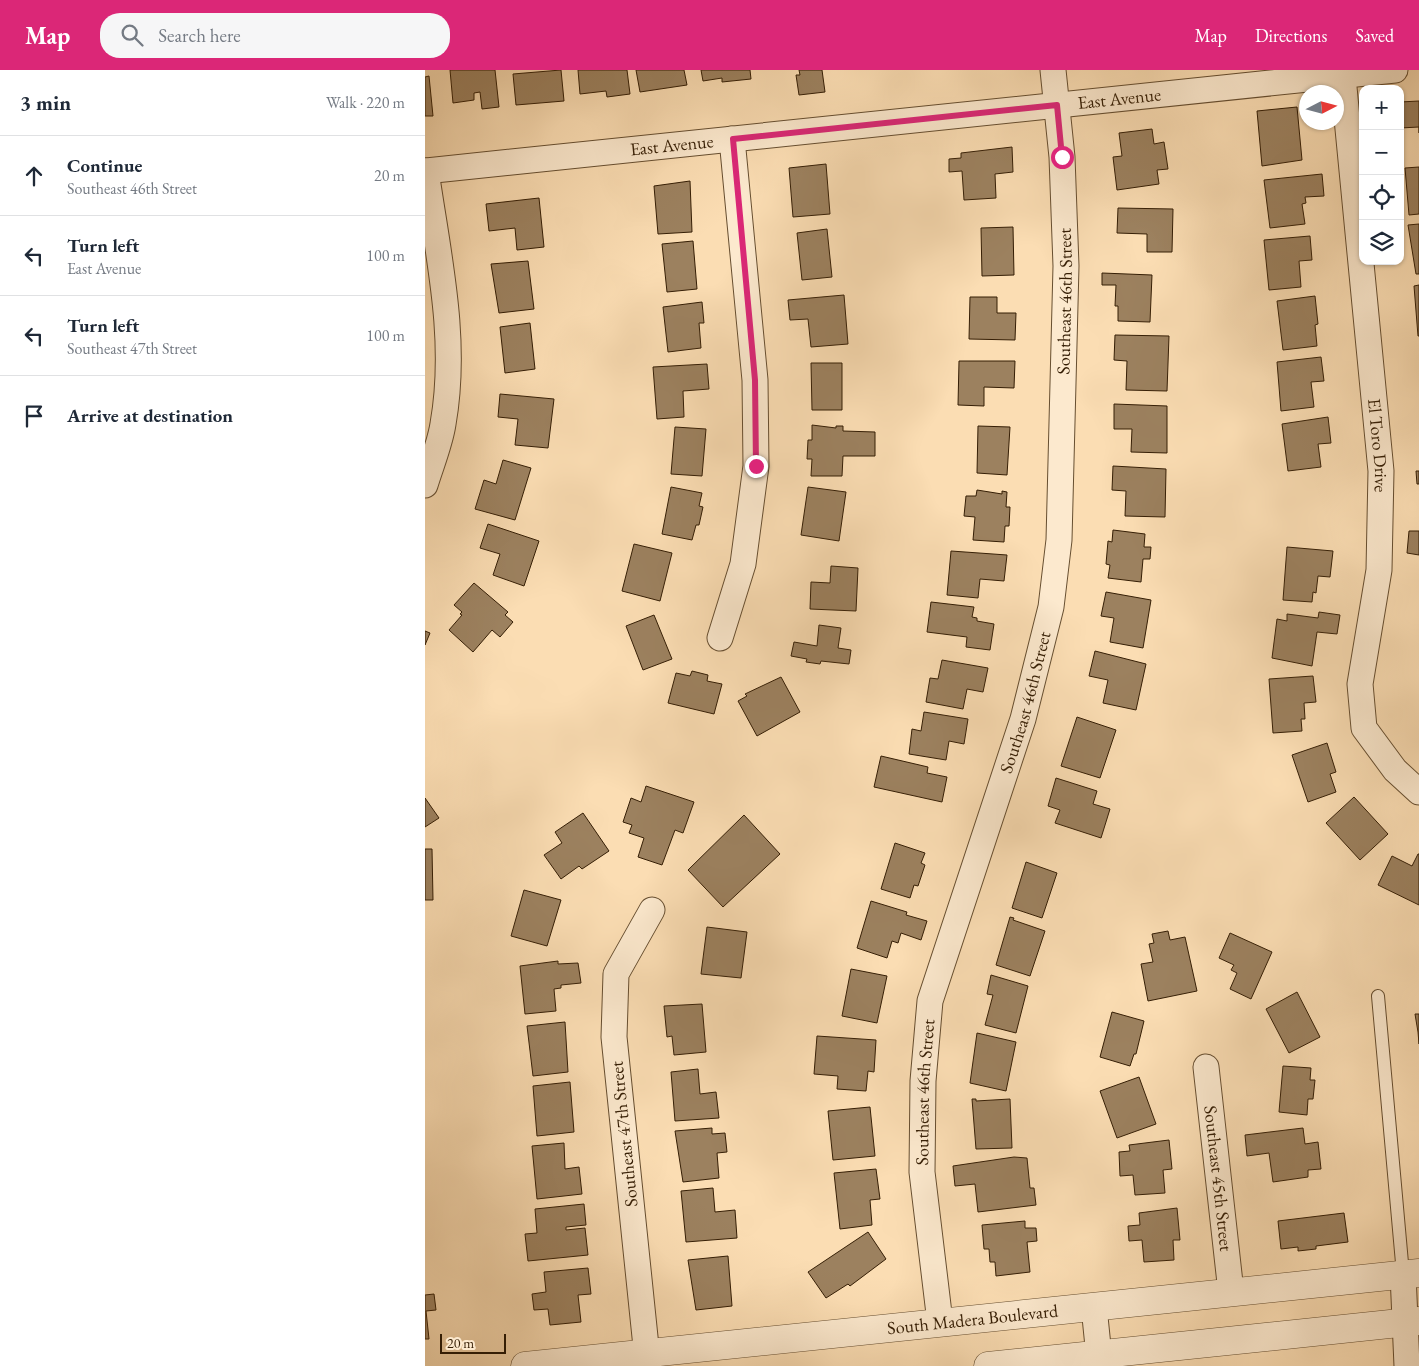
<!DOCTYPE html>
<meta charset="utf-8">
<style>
:root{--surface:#fff;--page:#f6f6f7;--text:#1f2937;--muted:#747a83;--line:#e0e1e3;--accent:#db2777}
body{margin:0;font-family:"EB Garamond",serif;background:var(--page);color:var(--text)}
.controls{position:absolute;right:15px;top:15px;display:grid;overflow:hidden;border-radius:10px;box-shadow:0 1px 4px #0004}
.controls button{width:45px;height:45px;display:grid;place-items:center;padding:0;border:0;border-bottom:1px solid var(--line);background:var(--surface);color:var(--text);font:25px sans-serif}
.compass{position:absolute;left:874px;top:15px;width:45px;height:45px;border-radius:50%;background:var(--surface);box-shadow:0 1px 4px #0004;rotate:84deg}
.scale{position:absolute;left:15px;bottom:12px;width:66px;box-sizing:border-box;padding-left:5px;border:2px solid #351e05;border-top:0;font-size:14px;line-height:18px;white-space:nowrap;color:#351e05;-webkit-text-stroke:4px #fce9ce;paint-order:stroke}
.stop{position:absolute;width:15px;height:15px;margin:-11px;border:4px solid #db2777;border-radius:50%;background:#fff}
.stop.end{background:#db2777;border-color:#fff;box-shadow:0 1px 5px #0008}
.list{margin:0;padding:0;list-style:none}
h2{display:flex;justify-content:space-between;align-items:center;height:65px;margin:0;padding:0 20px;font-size:21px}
h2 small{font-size:16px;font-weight:400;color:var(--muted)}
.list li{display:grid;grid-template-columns:32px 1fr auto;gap:15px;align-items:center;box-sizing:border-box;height:80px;padding:0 20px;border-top:1px solid var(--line)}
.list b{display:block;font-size:19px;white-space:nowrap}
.list p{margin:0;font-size:16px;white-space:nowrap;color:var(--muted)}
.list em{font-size:16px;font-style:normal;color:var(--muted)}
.icon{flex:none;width:28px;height:28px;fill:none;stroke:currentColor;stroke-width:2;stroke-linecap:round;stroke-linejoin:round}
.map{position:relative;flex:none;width:994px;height:1296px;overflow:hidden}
header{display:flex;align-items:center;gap:30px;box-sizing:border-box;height:70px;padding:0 25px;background:var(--accent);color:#fff}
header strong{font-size:24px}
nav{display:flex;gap:28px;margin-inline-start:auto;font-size:18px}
.search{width:350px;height:45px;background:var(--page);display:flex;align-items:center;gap:12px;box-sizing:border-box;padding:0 18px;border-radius:20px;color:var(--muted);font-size:19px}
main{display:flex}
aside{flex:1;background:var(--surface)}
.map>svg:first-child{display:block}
.building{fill:#9c815f;stroke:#351e05}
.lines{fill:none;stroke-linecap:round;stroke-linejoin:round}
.service-casing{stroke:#664e30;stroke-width:14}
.minor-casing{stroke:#664e30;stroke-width:27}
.tertiary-casing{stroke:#664e30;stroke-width:29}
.service{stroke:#fce9ce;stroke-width:12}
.minor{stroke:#fce9ce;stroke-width:25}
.tertiary{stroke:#fce9ce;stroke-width:28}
.route{stroke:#db2777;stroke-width:6}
.labels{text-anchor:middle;stroke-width:4;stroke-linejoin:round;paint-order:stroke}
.street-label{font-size:18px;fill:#351e05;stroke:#fce9ce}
</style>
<header>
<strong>Map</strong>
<div class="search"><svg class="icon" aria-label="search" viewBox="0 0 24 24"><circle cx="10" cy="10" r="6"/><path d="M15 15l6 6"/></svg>Search here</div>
<nav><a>Map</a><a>Directions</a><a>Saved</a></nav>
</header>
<main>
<aside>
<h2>3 min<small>Walk · 220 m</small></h2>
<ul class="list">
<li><svg class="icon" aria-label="ahead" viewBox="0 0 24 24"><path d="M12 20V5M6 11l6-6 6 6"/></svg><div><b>Continue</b><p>Southeast 46th Street</p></div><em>20 m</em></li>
<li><svg class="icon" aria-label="left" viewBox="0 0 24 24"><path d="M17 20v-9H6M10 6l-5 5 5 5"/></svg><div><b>Turn left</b><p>East Avenue</p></div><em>100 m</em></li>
<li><svg class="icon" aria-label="left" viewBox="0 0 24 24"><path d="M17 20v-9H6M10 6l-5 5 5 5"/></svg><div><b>Turn left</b><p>Southeast 47th Street</p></div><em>100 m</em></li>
<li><svg class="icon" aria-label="arrive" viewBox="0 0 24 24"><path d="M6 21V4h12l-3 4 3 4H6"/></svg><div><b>Arrive at destination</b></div></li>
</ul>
</aside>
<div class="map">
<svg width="994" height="1296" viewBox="0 0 994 1296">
<rect width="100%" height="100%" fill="#fbddb3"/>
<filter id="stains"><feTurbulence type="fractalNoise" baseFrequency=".004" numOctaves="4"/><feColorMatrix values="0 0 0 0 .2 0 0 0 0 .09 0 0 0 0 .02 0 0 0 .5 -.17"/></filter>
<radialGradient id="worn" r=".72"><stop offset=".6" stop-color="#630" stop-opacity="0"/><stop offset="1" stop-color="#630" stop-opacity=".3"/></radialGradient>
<g class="building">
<polygon points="25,0 70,0 74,37 57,39 55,22 49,23 49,30 28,33"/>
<polygon points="136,0 139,31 91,35 88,4"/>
<polygon points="153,0 202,0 205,24 182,27 181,21 155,24"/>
<polygon points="211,0 259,0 262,15 215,22"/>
<polygon points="276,0 325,0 326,9 297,12 297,8 278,11"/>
<polygon points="374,0 397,0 400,22 374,25 371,5 375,5"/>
<polygon points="4,6 8,46 0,46 0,7"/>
<polygon points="994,31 994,63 994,57 975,58 975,32"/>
<polygon points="872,37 877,90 837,96 832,41"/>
<polygon points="727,59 729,74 739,72 743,99 732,100 734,114 692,120 688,87 697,86 694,63"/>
<polygon points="587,77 588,102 570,104 571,128 539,130 537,101 524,102 524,89 536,88 536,83"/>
<polygon points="401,94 405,144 368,147 364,98"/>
<polygon points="994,97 994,144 984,145 980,98"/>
<polygon points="897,104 899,126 880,127 881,133 877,134 880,154 845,158 839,110"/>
<polygon points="265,111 267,162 233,164 229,116"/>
<polygon points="114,128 119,177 92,180 90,158 64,161 61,134"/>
<polygon points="693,138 748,139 747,182 722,182 722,164 692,163"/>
<polygon points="994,154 994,204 991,204 983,155"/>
<polygon points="588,157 589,205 557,206 556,158"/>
<polygon points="402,159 407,207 377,210 372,163"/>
<polygon points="885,166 887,190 874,191 876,217 844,220 839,170"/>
<polygon points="268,171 272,219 242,222 237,174"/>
<polygon points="103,191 109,239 74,243 66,194"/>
<polygon points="677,203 727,205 725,252 693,251 693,236 690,236 691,215 677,215"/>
<polygon points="994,215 994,266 993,266 989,216"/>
<polygon points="419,225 423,274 386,277 383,249 365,250 363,230"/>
<polygon points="890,226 893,254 890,255 892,276 858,280 852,231"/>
<polygon points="545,227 572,227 572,243 591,243 590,270 544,269"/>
<polygon points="277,232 279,253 274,253 276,278 243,282 238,237"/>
<polygon points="105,253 110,299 80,303 75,257"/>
<polygon points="690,265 744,266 742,321 701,320 702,291 689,290"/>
<polygon points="896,287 899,311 886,312 889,337 856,341 852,292"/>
<polygon points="534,291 590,291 589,318 559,317 559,336 533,335"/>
<polygon points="386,293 417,293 417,340 387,340"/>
<polygon points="282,294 284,319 258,321 259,347 232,349 228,297"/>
<polygon points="75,324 129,329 123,378 90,375 93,349 73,347"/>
<polygon points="689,334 742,336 742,383 706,382 707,359 689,359"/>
<polygon points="903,347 906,373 893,374 896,397 863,401 857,354"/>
<polygon points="387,355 411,358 411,356 418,356 418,361 450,362 450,386 418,386 417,406 386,406 387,389 382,389 383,370 387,370"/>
<polygon points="553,356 585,357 582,405 552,403"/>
<polygon points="250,357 281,359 277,406 246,404"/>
<polygon points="78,390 106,398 90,450 50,439 59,410 71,414"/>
<polygon points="688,396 741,399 740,447 700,446 701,421 687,420"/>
<polygon points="991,401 994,401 994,414 992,414"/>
<polygon points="246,417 277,423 274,436 278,437 274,455 271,455 267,470 237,464"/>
<polygon points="383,417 421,422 414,471 376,465"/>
<polygon points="552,420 577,424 577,421 582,422 581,437 585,437 584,456 580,456 579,472 548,470 550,447 539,446 541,426 551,426"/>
<polygon points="63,454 114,471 99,516 68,505 75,484 55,478"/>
<polygon points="688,460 720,464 719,477 726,477 725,489 718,489 716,512 683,508 685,495 681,494 683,471 687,472"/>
<polygon points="984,461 994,461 994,485 982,483"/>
<polygon points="209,474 247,483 235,531 197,521"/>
<polygon points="862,477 908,481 905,507 893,506 891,523 888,522 887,532 858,530"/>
<polygon points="526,481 582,485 579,511 555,509 553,528 522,525"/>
<polygon points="406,496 433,498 431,541 385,539 386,512 405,513"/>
<polygon points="49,513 83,542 80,545 88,552 75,567 67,560 48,582 24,560 37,545 35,544 37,542 29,535"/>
<polygon points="681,522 726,530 718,578 685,572 689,548 676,546"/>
<polygon points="506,532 549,537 547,547 552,548 552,551 569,554 565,580 541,577 542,567 502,562"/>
<polygon points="894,542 915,545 912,564 892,562 887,596 847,588 852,549 862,551 862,544 893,548"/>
<polygon points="229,545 247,589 218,600 201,556"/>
<polygon points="394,555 416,558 413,578 426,580 424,594 396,591 395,594 381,592 382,589 366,586 369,572 392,576"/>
<polygon points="0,561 5,563 0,575"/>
<polygon points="670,581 721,594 711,640 678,633 683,610 664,606"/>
<polygon points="517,590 563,598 558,622 542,619 538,639 501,632 505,608 513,609"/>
<polygon points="267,601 283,605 282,611 297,614 289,644 243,633 251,603 265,606"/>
<polygon points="888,606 891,632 879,633 880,649 876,649 877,661 848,663 844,609"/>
<polygon points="356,607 375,642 332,666 313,631 322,626 320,624"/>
<polygon points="499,642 543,649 539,674 524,671 521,690 484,684 487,659 496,661"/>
<polygon points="652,647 691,660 675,708 636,696"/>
<polygon points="902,673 911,702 905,704 911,722 883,732 867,685"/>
<polygon points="456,686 503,697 502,703 522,707 517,732 449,717"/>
<polygon points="631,708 672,721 668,734 685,739 676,768 630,753 635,740 623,736"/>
<polygon points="221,716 269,732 258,763 250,760 237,795 213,787 219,768 204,763 207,755 198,752 206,728 216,732"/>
<polygon points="929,727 963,764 935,790 901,753"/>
<polygon points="0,728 14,748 0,757"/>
<polygon points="158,743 184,781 157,799 154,796 136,809 119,785 137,773 130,762"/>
<polygon points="319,745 355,784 298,837 263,800"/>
<polygon points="470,773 500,783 496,793 500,795 493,816 489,815 485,828 456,819"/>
<polygon points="0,779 7,779 8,830 0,830"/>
<polygon points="993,784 994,784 994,835 953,815 967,786 987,796"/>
<polygon points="601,792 632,803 617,848 587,838"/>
<polygon points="99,820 136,830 122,876 86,866"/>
<polygon points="446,831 482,842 481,845 502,851 496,870 476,863 473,873 467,871 462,888 432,878"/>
<polygon points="585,847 589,848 588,850 620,861 605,906 571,895"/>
<polygon points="282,857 322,862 316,908 276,904"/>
<polygon points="743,861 745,870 760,867 772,921 723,931 716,894 728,892 724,874 729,873 727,864"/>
<polygon points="805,863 847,882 826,929 805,919 812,903 806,900 809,895 794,888"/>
<polygon points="133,891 133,894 153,893 156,913 136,915 136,918 129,919 131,941 100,944 95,896"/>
<polygon points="426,899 462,906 452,953 417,946"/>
<polygon points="566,905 603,916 591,963 560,955 568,925 562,924"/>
<polygon points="872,922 895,967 864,983 841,939"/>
<polygon points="277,934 281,982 249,985 247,966 242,967 239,936"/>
<polygon points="687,942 719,951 711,984 709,984 705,996 675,987"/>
<polygon points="990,944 994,944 994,974 993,962"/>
<polygon points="140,952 143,1002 108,1006 102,956"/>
<polygon points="552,963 591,972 581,1021 545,1013"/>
<polygon points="392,966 451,970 449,1002 443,1001 441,1021 412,1019 413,1006 389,1004"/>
<polygon points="858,996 886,998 885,1010 890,1010 888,1029 883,1029 882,1045 854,1042"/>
<polygon points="273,999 275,1024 291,1022 294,1048 250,1051 246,1002"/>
<polygon points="714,1007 731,1054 692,1068 675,1021"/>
<polygon points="145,1012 149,1062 112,1066 108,1016"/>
<polygon points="547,1029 551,1029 551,1031 585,1029 587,1078 551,1079"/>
<polygon points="445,1037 450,1086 408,1090 403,1041"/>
<polygon points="287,1058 287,1064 300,1063 302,1082 292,1083 294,1108 258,1112 250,1061"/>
<polygon points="878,1058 880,1074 893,1072 896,1099 883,1100 883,1107 848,1112 844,1083 822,1086 820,1065"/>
<polygon points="744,1070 747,1099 738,1100 740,1123 710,1125 708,1105 695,1106 694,1082 705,1081 704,1075"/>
<polygon points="139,1073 140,1099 154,1097 157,1124 112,1129 107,1076"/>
<polygon points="589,1087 602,1088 605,1118 609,1118 611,1135 553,1142 550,1114 530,1116 528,1096"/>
<polygon points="451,1099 455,1129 445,1130 447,1155 415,1159 409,1103"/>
<polygon points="288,1118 290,1142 310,1140 312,1168 261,1172 256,1121"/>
<polygon points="159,1134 161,1155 141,1157 141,1160 160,1158 163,1185 103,1191 100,1164 112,1163 110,1139"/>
<polygon points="752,1138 755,1170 748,1170 749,1190 719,1192 717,1170 704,1171 703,1156 715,1155 714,1143"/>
<polygon points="919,1143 923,1172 891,1176 891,1179 873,1181 873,1177 856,1179 853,1151"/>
<polygon points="600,1151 600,1158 611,1158 612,1171 602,1172 605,1202 571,1206 570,1192 565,1192 564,1179 559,1179 557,1155"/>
<polygon points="443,1162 461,1189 425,1216 423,1214 401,1228 383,1202"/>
<polygon points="303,1186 307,1236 271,1240 263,1190"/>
<polygon points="163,1198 166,1224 153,1225 156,1252 125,1255 123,1239 109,1240 107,1224 121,1222 119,1202"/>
<polygon points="9,1224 11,1240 1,1241 4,1269 0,1269 0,1225"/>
</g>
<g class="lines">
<defs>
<polyline id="service" points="953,926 978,1204"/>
<g id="minor">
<path id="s1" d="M918,7L956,401L954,500L935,614L939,658L970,700L994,722"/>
<path id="s2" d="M0,101L970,0"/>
<path d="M0,415C6,395 15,374 18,354C33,269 13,185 1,101"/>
<polyline points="295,568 318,494 331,396 330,310 307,69"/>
<path id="s3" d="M781,997L806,1222"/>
<polyline points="978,1204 982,1296"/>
<polyline points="669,1237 675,1296"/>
<path id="s4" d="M515,1252L497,1102L498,1011L505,931L598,649L626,537L634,470L641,196L637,87L628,0"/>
<polyline points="223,1296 189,967 191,904 227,840"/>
</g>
<g id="tertiary">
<path id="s5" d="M100,1296L994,1203"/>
<polyline points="563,1296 994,1251"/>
</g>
</defs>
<use href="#service" class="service-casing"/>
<use href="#minor" class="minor-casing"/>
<use href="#tertiary" class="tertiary-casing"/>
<use href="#service" class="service"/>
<use href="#minor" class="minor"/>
<use href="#tertiary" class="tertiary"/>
</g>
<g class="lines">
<polyline class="route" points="331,396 330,310 308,69 632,35 637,87"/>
</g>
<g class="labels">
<g class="street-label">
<text dy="6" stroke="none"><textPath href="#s2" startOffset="698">East Avenue</textPath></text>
<text dy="6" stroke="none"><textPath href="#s2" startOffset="248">East Avenue</textPath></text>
<text dy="6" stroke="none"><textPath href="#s4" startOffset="1041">Southeast 46th Street</textPath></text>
<text dy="6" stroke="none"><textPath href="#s1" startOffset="370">El Toro Drive</textPath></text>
<text dy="6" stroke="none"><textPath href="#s4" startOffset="636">Southeast 46th Street</textPath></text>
<text dy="6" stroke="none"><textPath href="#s4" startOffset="231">Southeast 46th Street</textPath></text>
<text transform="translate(199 1064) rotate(-96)" y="6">Southeast 47th Street</text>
<text dy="6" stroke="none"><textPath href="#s3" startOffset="112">Southeast 45th Street</textPath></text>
<text dy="6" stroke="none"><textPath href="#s5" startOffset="450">South Madera Boulevard</textPath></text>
</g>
</g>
<rect width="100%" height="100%" filter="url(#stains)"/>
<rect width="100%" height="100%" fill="url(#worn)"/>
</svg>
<div class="controls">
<button>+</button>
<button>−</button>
<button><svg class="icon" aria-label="locate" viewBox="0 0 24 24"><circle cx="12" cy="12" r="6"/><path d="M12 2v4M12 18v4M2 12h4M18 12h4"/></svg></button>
<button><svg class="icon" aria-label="layers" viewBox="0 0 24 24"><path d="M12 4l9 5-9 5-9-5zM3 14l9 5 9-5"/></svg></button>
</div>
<svg class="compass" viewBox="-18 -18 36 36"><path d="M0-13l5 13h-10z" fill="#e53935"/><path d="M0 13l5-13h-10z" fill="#747a83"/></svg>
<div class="scale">20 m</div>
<div class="stop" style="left:637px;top:87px"></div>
<div class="stop end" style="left:331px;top:396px"></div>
</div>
</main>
